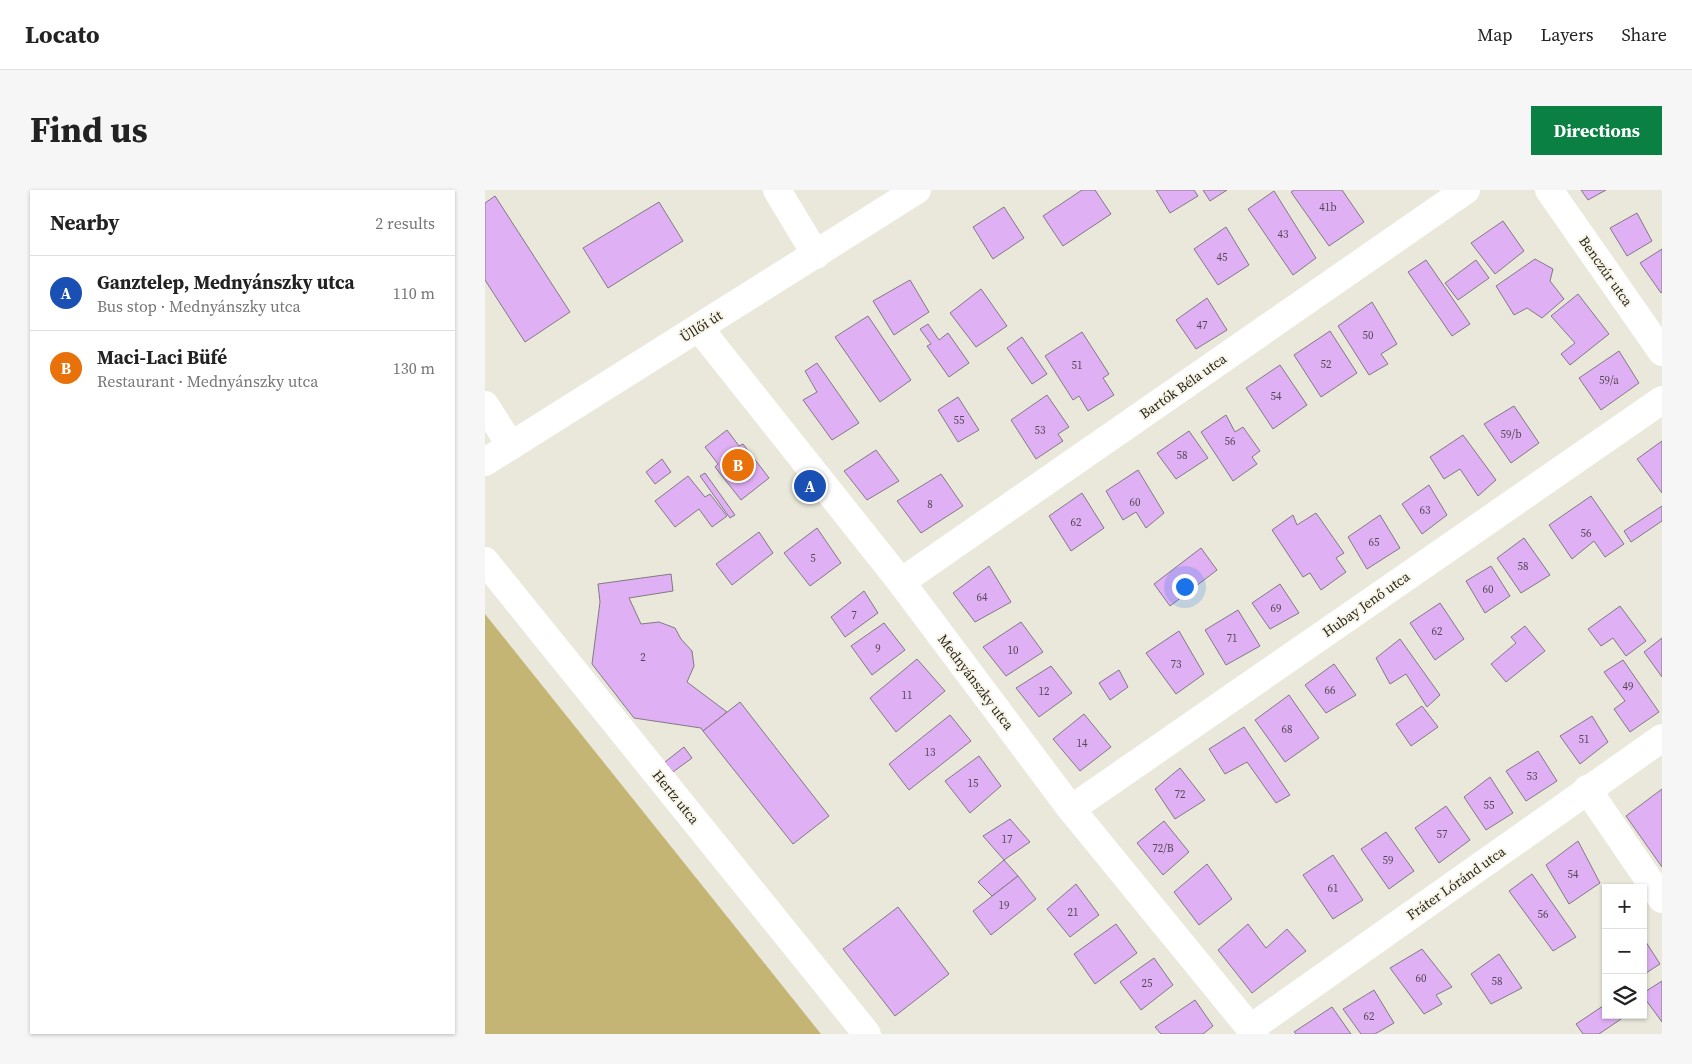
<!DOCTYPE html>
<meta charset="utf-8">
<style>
:root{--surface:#fff;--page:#f6f6f6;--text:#222;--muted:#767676;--line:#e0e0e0;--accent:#0b8043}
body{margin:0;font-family:"Source Serif 4",serif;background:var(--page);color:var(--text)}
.controls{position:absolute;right:15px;bottom:15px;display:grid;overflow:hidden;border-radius:0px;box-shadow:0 1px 4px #0004}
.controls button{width:45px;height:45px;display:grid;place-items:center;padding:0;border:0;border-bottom:1px solid var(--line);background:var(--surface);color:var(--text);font:25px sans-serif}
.you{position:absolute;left:699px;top:396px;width:18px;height:18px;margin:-12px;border:4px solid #fff;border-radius:50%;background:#1a73e8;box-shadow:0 0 0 8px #1a73e833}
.badge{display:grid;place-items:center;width:32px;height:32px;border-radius:50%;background:var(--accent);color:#fff;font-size:16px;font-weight:700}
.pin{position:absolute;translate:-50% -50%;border:2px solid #fff;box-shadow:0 1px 5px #0006}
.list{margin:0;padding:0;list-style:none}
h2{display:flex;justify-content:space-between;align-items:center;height:65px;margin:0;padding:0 20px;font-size:21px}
h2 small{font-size:16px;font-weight:400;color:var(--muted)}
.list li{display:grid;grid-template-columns:32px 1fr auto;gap:15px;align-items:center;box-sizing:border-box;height:75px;padding:0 20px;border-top:1px solid var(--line)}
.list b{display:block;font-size:19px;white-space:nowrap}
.list p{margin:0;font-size:16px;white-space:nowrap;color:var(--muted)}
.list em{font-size:16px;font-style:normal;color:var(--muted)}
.icon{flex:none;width:28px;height:28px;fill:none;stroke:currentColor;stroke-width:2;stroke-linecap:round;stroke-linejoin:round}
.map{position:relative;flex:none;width:1177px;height:844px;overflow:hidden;border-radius:0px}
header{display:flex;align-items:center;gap:30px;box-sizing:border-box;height:70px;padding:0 25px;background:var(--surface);border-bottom:1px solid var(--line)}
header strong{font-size:24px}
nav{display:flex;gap:28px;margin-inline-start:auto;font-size:18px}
.intro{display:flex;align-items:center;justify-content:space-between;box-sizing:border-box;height:120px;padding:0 30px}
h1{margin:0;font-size:35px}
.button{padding:12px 22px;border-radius:0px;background:var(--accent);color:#fff;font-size:18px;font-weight:700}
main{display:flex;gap:30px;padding:0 30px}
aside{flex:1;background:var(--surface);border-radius:0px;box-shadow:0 1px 4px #0004}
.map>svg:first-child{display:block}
.green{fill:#c4b575}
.building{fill:#e0b0f4;stroke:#817a84}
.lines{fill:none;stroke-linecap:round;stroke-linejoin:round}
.minor{stroke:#fff;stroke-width:28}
.major{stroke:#fff;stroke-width:28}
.labels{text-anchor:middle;stroke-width:4;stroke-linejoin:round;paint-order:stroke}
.number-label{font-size:11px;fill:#564956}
.street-label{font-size:14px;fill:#282722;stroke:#f8f5e7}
</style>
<header>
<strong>Locato</strong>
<nav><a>Map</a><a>Layers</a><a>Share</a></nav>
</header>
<div class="intro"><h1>Find us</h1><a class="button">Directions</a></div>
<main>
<aside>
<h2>Nearby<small>2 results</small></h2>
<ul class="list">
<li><span class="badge" style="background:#1a4fb4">A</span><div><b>Ganztelep, Mednyánszky utca</b><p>Bus stop · Mednyánszky utca</p></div><em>110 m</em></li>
<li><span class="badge" style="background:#e8710a">B</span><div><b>Maci-Laci Büfé</b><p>Restaurant · Mednyánszky utca</p></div><em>130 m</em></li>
</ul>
</aside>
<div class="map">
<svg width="1177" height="844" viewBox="0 0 1177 844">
<rect width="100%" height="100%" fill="#eae8da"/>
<polygon class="green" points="0,424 336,844 0,844"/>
<g class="building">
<polygon points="597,0 610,0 626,24 578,56 558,26"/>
<polygon points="671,0 709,0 713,6 685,23"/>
<polygon points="718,0 742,0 725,11"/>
<polygon points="809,0 857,0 879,32 844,56 806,2"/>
<polygon points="1096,0 1121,0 1103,10"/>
<polygon points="789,1 831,68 808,85 763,19"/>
<polygon points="10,6 85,122 40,152 0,90 0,13"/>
<polygon points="174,12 198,51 123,98 98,58"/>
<polygon points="519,17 539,48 508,69 488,37"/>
<polygon points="1152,23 1167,51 1142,66 1125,38"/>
<polygon points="1018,31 1039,61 1010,84 986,53"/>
<polygon points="741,37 764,75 733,95 709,59"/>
<polygon points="1177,59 1177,102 1176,103 1155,73"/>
<polygon points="1050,69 1068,79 1065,91 1079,109 1057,128 1042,118 1029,125 1011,96"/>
<polygon points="941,70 985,134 967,146 923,82"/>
<polygon points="991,70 1004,88 973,110 960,93"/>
<polygon points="425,90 444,122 409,145 388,111"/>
<polygon points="496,99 522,136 491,157 465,123"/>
<polygon points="1093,104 1124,144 1085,175 1076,164 1090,153 1066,126"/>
<polygon points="722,108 742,140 711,159 691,130"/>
<polygon points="887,112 912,154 896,164 903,174 884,185 853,136"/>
<polygon points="383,126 426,190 395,212 350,147"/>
<polygon points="443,134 454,150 463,143 484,173 464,187 442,156 446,154 435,139"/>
<polygon points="845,141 872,183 836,207 809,165"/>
<polygon points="597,142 624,184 618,188 629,205 603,221 594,206 588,210 560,166"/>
<polygon points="537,147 562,184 547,194 522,158"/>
<polygon points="1134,161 1154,193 1116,220 1094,188"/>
<polygon points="332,173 374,233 347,250 318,210 332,202 320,181"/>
<polygon points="795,175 822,215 788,239 761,198"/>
<polygon points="562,205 584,237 573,244 578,251 551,269 526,230"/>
<polygon points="473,207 494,240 473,252 453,220"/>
<polygon points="1029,216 1054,253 1026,273 999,234"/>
<polygon points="741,225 750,242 758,237 775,261 767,267 772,274 748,291 716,242"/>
<polygon points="242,240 254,256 258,254 284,288 256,310 230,277 233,274 220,257"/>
<polygon points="704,241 723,268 691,289 672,263"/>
<polygon points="978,245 1011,290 993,306 975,279 959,289 945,267"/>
<polygon points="1177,251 1177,303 1152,269"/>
<polygon points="391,260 414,291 382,310 359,281"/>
<polygon points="177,269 186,282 170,294 161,282"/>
<polygon points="653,280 679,323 661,338 651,322 638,330 621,301"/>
<polygon points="220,283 250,325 245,328 215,286"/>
<polygon points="456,284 478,316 436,343 412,311"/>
<polygon points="203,286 220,307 225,304 242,326 227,337 214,319 190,337 170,311"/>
<polygon points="944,295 962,325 937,344 917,314"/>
<polygon points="597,303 619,338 586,361 564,326"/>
<polygon points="1106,306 1139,354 1120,367 1109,351 1087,369 1064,335"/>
<polygon points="1177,316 1177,331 1146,352 1139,341"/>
<polygon points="831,323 859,363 851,368 861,382 836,400 825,383 818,387 787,340 808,325 812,335"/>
<polygon points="895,325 915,358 882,379 863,347"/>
<polygon points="332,338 356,373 325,396 299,363"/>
<polygon points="274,342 288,363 247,395 231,374"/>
<polygon points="1039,348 1065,385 1036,403 1012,368"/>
<polygon points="716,358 732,380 685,416 669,394"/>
<polygon points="504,376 526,412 490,432 468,403"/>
<polygon points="1006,376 1025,406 1000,423 981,391"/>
<polygon points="186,384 188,401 144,408 156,434 174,432 190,438 196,449 207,461 209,476 202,492 242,522 218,541 216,538 149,528 107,474 115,412 113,394"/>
<polygon points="795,394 814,423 785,439 767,413"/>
<polygon points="379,401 393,423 360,447 346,427"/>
<polygon points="955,413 979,449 950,470 925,433"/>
<polygon points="1135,416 1161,451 1141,466 1128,448 1116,456 1103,439"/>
<polygon points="753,420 775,456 741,475 720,440"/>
<polygon points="536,432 558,462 521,486 498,457"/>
<polygon points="399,433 420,460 387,485 366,456"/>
<polygon points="1040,436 1060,461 1021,492 1006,474 1031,453 1026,447"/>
<polygon points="694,441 719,484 691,504 661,463"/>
<polygon points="1177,448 1177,487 1159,462"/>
<polygon points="915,449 955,505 942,517 921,484 905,494 891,468"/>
<polygon points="432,469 460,501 411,542 385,508"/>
<polygon points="1138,470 1174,522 1145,542 1129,519 1140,511 1119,482"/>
<polygon points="849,474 871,505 841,523 820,495"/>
<polygon points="566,476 587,503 554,527 531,498"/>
<polygon points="634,480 643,497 625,510 614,493"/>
<polygon points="804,505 834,548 800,572 770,530"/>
<polygon points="255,512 344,626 308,654 218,541"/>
<polygon points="937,516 953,537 926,556 911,534"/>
<polygon points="599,524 626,557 595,581 568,549"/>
<polygon points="465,525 486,551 424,600 404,574"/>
<polygon points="1107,526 1123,552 1095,574 1075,546"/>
<polygon points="759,537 805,605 791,613 762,572 740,584 724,559"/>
<polygon points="199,557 207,568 188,582 180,572"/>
<polygon points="1053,561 1072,591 1041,611 1021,581"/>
<polygon points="494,566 516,596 485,623 460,591"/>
<polygon points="695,578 720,610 690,629 670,599"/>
<polygon points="1005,587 1028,623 1001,640 979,607"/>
<polygon points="1177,599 1177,677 1141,626"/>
<polygon points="961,616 985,650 954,673 930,638"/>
<polygon points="525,629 545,652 519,670 498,646"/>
<polygon points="679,631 704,662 678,685 652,653"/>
<polygon points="901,642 929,681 904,699 876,659"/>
<polygon points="1093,651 1115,693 1084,714 1061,675"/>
<polygon points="848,665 878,710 848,729 818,685"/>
<polygon points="519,670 533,686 507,706 493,692"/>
<polygon points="722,674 747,709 714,735 689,702"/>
<polygon points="1047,684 1091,747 1068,761 1024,701"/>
<polygon points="533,686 551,709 506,745 488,721"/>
<polygon points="591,694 614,725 585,747 562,719"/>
<polygon points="413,717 464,784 410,826 358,759"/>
<polygon points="631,734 652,763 610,794 589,764"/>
<polygon points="763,734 781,758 802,739 821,761 767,803 733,760"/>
<polygon points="1159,749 1175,774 1158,785 1158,750"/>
<polygon points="937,759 967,797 951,805 957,814 939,824 905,778"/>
<polygon points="1014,764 1037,798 1006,814 986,784"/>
<polygon points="669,768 688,795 656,820 635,792"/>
<polygon points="1177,791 1177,832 1158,806 1158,803"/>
<polygon points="889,800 909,833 890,844 876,844 858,819"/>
<polygon points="710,810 728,836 718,844 676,844 670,837"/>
<polygon points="1121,814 1121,825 1138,825 1139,827 1114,844 1098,844 1091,834"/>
<polygon points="847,817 866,844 811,844 809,842"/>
</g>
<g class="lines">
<g class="minor">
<polyline points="292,0 331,65"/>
<polyline points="1064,0 1177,162"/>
<polyline points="214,138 416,392 586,619 770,844"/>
<polyline points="0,215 26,256"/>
<polyline points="0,371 382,844"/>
<polyline points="416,392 981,0"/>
<polyline points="1102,599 1177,709"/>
<polyline points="586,619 1177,210"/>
<polyline points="766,838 1177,548"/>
</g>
<polyline class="major" points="0,272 432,0"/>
</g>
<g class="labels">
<g class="number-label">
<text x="843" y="21">41b</text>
<text x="798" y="48">43</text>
<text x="737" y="71">45</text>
<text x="717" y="139">47</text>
<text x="883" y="149">50</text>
<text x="841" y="178">52</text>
<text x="592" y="179">51</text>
<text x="1124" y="194">59/a</text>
<text x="791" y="210">54</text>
<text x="474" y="234">55</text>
<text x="555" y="244">53</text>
<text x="1026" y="248">59/b</text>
<text x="745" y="255">56</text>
<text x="697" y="269">58</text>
<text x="650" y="316">60</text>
<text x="445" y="318">8</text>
<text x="940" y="324">63</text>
<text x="591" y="336">62</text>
<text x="1101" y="347">56</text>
<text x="889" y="356">65</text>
<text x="328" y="372">5</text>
<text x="1038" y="380">58</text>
<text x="1003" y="403">60</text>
<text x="497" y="411">64</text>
<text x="791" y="422">69</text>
<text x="369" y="429">7</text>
<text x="952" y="445">62</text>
<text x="747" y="452">71</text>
<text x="393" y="462">9</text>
<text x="528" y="464">10</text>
<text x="158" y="471">2</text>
<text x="691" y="478">73</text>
<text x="1143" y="500">49</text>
<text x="845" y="504">66</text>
<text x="559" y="505">12</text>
<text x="422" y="509">11</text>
<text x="802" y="543">68</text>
<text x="1099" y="553">51</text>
<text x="597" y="557">14</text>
<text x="445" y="566">13</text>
<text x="1047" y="590">53</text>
<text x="488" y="597">15</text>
<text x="695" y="608">72</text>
<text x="1004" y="619">55</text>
<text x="957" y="648">57</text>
<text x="522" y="653">17</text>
<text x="678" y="662">72/B</text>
<text x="903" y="674">59</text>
<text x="1088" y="688">54</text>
<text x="848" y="702">61</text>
<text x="519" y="719">19</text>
<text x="588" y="726">21</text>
<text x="1058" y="728">56</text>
<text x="936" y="792">60</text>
<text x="1012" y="795">58</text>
<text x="662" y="797">25</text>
<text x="884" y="830">62</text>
</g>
<g class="street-label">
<text transform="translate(1121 81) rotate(55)" y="5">Benczúr utca</text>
<text transform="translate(216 136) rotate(-32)" y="5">Üllői út</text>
<text transform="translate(698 196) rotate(-35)" y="5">Bartók Béla utca</text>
<text transform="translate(881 414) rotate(-35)" y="5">Hubay Jenő utca</text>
<text transform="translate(491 492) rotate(53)" y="5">Mednyánszky utca</text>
<text transform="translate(191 607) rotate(51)" y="5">Hertz utca</text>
<text transform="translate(971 693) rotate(-35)" y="5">Fráter Lóránd utca</text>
</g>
</g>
</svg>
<div class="controls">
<button>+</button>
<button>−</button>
<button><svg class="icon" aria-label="layers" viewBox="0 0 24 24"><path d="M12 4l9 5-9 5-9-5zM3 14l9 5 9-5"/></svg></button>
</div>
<div class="you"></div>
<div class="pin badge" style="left:325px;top:296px;background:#1a4fb4">A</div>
<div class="pin badge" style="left:253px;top:275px;background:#e8710a">B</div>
</div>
</main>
